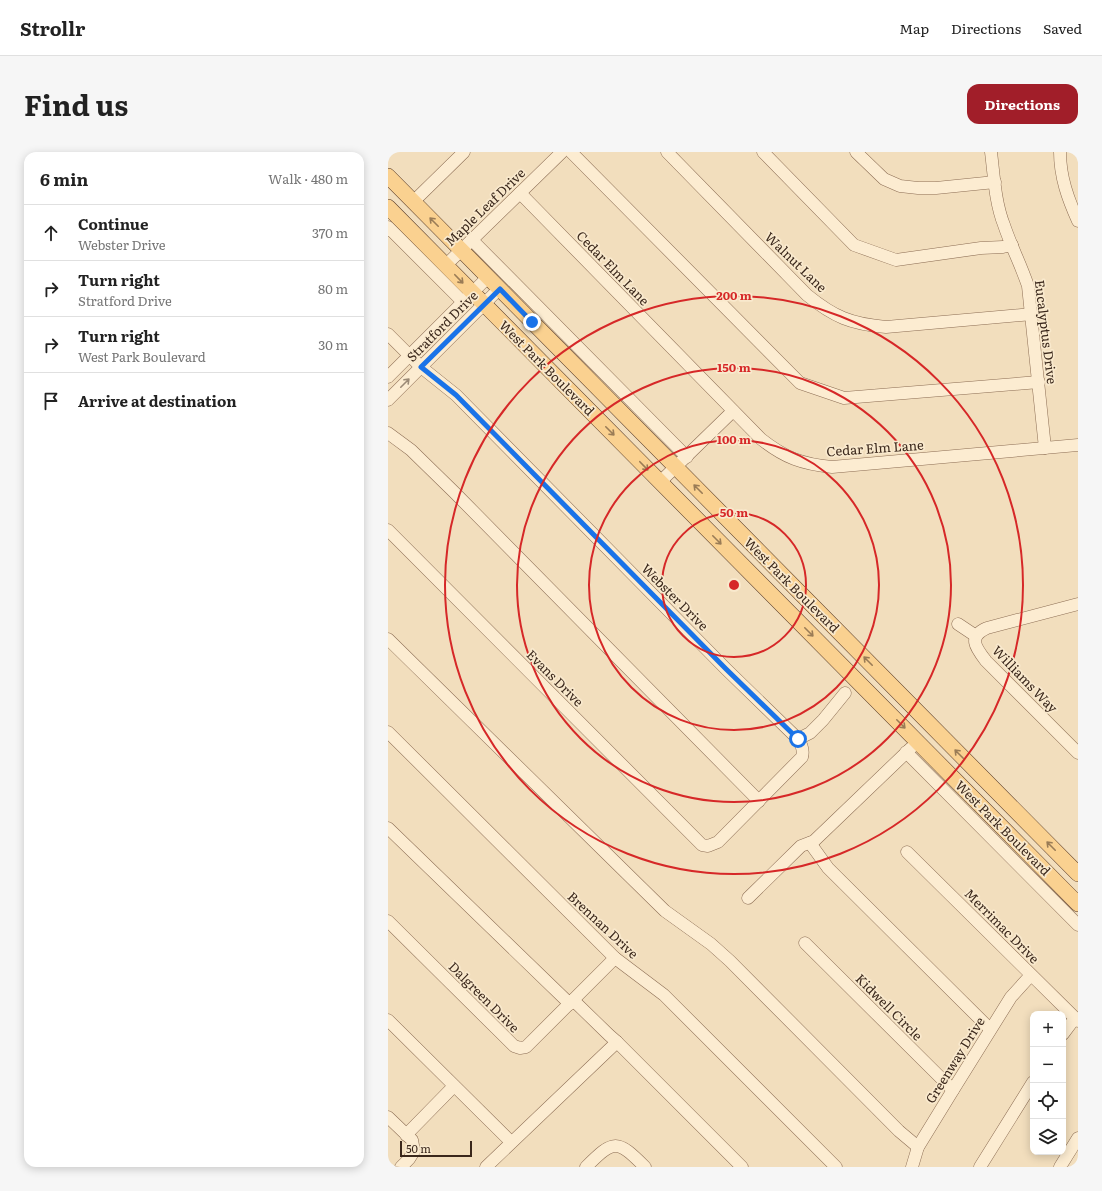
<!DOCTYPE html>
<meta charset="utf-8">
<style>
:root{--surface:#fff;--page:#f6f6f6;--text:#222;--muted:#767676;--line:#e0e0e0;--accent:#a11e29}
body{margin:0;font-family:Literata,serif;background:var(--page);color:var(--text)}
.controls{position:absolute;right:12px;bottom:12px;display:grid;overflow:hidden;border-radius:8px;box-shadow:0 2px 10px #0003}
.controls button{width:36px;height:36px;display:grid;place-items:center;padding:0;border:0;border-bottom:1px solid var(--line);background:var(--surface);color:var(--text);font:20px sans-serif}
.scale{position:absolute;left:12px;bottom:10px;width:72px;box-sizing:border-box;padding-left:4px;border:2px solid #3a271b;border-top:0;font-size:11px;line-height:14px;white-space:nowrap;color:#3a271b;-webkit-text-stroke:3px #f9e9cd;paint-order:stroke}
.stop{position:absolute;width:12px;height:12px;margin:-9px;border:3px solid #1a73e8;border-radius:50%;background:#fff}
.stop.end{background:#1a73e8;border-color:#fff;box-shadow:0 1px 4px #0008}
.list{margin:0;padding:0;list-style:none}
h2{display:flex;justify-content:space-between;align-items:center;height:52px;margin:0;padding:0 16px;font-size:17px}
h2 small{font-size:13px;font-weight:400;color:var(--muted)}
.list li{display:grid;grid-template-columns:26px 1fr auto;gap:12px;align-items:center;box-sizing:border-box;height:56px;padding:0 16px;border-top:1px solid var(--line)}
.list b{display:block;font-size:15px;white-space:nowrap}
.list p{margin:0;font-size:13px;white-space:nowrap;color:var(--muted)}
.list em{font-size:13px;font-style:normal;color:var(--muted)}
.icon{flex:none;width:22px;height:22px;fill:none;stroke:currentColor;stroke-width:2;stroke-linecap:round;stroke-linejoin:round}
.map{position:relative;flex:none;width:690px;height:1015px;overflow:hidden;border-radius:12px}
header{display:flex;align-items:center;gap:24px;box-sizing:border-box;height:56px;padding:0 20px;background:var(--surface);border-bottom:1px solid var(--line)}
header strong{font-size:19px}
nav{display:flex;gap:22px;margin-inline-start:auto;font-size:14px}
.intro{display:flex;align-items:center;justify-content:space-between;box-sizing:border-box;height:96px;padding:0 24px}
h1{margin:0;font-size:28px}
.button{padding:10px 18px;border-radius:12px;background:var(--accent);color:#fff;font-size:14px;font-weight:700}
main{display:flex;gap:24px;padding:0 24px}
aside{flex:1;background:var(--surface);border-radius:12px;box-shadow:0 2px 10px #0003}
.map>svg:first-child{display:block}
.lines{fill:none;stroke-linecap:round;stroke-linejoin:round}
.minor-casing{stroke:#8c6d54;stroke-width:13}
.major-casing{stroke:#593c29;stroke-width:16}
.minor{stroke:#fcecd1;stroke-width:12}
.major{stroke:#fad190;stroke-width:15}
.oneway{stroke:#9a7c56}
.oneway2{stroke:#9b8a76}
.route{stroke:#1a73e8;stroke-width:5}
.ring{fill:none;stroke:#d62828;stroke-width:2}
.labels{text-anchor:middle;stroke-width:3.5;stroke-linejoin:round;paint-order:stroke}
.street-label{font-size:13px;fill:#3a271b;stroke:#f9e9cd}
.centre{fill:#d62828;stroke:#f9e9cd;stroke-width:2}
.ring-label{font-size:12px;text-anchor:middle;font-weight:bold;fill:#d62828;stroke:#f9e9cd;stroke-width:3.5;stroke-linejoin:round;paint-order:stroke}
</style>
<header>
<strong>Strollr</strong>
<nav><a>Map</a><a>Directions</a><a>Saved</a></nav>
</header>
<div class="intro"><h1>Find us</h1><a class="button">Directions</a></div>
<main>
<aside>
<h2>6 min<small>Walk · 480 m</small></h2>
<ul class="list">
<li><svg class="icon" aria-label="ahead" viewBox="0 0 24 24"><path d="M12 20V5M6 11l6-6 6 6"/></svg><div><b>Continue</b><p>Webster Drive</p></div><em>370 m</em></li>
<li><svg class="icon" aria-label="right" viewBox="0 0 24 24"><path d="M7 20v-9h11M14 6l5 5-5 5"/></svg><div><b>Turn right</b><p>Stratford Drive</p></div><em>80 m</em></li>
<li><svg class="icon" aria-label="right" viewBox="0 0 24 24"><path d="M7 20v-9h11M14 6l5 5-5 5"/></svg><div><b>Turn right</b><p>West Park Boulevard</p></div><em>30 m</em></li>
<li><svg class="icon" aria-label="arrive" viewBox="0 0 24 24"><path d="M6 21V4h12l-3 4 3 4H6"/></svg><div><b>Arrive at destination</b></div></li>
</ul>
</aside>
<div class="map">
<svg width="690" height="1015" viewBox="0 0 690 1015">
<rect width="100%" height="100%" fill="#f2debd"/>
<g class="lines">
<defs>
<g id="minor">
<polyline points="183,0 412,231 456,246 651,230"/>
<path d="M279,0L419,143C446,165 463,172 498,175L644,162"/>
<polyline points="375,0 466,93 508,108 593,96 615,95 624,93"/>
<polyline points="468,0 496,27 512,34 530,36 548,36 607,30"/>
<path d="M603,0C606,24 607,50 616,73C623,94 633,113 640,134L657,296"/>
<path d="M672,0C672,25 680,47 690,69"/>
<path d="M132,41L373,287C397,306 414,312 444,315L690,293"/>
<polyline points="25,50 76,0"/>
<polyline points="0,75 75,150"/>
<polyline points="84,88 299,305"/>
<polyline points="58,113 174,0"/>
<path d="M0,182L33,215L68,243L338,517L410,587C414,593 416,598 414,605L330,690L320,694L314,693L0,378"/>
<polyline points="0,225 100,125"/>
<polyline points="0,248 111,137"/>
<polyline points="0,281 23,298 66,340 371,649"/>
<polyline points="272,330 345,259"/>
<path d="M690,452L599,476C579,485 588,496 598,509L690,601"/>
<polyline points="570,472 588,484"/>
<polyline points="0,487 277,759 323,792 342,809 511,979 530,995"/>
<polyline points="0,580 227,806 276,843 448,1015"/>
<polyline points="410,587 422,581 435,568 457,541"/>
<polyline points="518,600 690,773"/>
<polyline points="0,676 182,852"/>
<polyline points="422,691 440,716 602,877"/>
<polyline points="519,700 690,869"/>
<polyline points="360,746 413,694 426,689 523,596"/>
<polyline points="0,769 126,894 132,896 138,895 227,806"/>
<polyline points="417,791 565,938"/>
<polyline points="185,848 221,883 229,890 354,1015"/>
<polyline points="0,868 123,990"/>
<polyline points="675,882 687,866"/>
<polyline points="0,965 24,988 26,999 21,1007 13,1015"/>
<polyline points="18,983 66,934"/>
<polyline points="98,1015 229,890"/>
<path d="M198,1015C226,987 229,987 257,1015"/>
<polyline points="524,1015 530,995 565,938 623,845 643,823"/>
<polyline points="592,1015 645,930"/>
<polyline points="672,1015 690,986"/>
</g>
<g id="major">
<polyline points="0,24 690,722"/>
<polyline points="0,55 690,752"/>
</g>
</defs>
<use href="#minor" class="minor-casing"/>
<use href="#major" class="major-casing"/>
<use href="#minor" class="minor"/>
<use href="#major" class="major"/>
</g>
<defs><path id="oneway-shaft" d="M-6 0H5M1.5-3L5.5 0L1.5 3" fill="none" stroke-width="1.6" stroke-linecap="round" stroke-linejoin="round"/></defs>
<g class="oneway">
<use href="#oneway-shaft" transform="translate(46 70) rotate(-135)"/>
<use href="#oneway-shaft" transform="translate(71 127) rotate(46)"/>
<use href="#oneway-shaft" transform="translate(222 279) rotate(45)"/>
<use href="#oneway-shaft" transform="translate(256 314) rotate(46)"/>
<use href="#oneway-shaft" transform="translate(310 337) rotate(-135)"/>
<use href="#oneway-shaft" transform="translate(329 388) rotate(45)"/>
<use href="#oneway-shaft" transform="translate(421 480) rotate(45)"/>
<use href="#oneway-shaft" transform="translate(480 509) rotate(-135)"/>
<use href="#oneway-shaft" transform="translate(513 572) rotate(45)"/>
<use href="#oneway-shaft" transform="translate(571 602) rotate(-135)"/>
<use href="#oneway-shaft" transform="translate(663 694) rotate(-135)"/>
</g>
<use class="oneway2" href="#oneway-shaft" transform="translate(17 231) rotate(-45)"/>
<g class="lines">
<polyline class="route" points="144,170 112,137 33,215 68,243 338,517 410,587"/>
</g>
<g class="ring">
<circle cx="346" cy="433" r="72"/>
<circle cx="346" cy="433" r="145"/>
<circle cx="346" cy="433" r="217"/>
<circle cx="346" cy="433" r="289"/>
</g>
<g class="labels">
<g class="street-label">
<text transform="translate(97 55) rotate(-44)" y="5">Maple Leaf Drive</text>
<text transform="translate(408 110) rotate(44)" y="5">Walnut Lane</text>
<text transform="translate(225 116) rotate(46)" y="5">Cedar Elm Lane</text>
<text transform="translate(54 174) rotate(-45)" y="5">Stratford Drive</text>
<text transform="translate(658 180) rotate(83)" y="5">Eucalyptus Drive</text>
<text transform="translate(159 216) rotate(45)" y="5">West Park Boulevard</text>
<text transform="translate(487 296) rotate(-4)" y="5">Cedar Elm Lane</text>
<text transform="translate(404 433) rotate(45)" y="5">West Park Boulevard</text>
<text transform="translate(287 445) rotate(45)" y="5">Webster Drive</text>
<text transform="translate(167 526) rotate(45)" y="5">Evans Drive</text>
<text transform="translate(637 527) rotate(46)" y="5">Williams Way</text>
<text transform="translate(615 676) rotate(45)" y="5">West Park Boulevard</text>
<text transform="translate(215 773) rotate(43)" y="5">Brennan Drive</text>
<text transform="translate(614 774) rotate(45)" y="5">Merrimac Drive</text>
<text transform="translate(96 845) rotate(45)" y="5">Dalgreen Drive</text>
<text transform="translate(501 855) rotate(45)" y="5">Kidwell Circle</text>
<text transform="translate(567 908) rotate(-58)" y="5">Greenway Drive</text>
</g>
</g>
<circle cx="346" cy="433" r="6" class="centre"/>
<g class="ring-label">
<text x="346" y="148">200 m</text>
<text x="346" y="220">150 m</text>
<text x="346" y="292">100 m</text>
<text x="346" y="365">50 m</text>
</g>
</svg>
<div class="controls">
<button>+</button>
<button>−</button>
<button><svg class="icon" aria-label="locate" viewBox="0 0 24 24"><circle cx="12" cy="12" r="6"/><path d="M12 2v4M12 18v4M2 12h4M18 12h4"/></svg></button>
<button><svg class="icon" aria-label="layers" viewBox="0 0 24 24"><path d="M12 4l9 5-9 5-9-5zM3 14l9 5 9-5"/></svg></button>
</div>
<div class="scale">50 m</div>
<div class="stop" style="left:410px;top:587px"></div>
<div class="stop end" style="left:144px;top:170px"></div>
</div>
</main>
